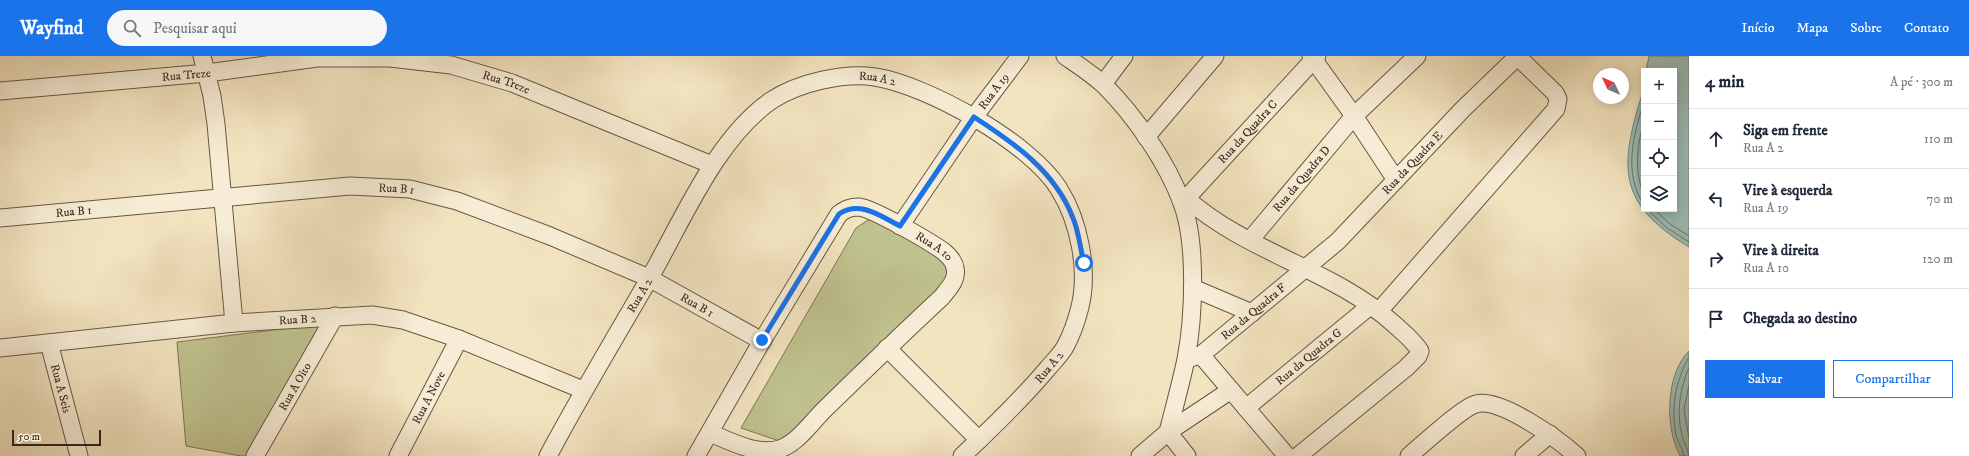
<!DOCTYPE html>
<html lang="pt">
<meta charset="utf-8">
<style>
:root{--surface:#fff;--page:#f6f6f7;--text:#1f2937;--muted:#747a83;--line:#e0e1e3;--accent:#1a73e8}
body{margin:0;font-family:"IM FELL DW Pica",serif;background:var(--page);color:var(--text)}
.controls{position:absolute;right:12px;top:12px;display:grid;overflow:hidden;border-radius:0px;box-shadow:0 2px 10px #0003}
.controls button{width:36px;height:36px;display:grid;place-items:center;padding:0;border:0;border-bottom:1px solid var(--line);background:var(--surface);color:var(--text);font:20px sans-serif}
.compass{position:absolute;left:1593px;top:12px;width:36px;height:36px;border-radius:50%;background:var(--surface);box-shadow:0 2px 10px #0003;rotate:314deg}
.scale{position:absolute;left:12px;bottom:10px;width:89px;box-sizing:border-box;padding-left:4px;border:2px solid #372a1a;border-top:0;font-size:11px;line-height:14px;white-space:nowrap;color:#372a1a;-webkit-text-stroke:3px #f7edd6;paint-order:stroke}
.stop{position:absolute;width:12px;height:12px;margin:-9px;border:3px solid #1a73e8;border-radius:50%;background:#fff}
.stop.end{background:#1a73e8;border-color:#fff;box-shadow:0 1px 4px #0008}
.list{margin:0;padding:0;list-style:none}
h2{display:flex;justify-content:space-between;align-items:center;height:52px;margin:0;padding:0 16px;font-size:17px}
h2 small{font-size:13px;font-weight:400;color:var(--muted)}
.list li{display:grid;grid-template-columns:26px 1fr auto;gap:12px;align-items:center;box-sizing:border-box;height:60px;padding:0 16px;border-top:1px solid var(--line)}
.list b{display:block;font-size:15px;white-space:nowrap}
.list p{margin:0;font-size:13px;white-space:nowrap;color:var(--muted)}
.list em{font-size:13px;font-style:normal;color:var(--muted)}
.actions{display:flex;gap:8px;padding:12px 16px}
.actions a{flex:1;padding:9px 0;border:1px solid var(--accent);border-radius:0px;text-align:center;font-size:14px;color:var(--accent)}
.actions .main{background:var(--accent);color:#fff}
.icon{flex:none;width:22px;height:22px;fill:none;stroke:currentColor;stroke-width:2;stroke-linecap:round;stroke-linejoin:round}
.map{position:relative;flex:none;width:1689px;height:400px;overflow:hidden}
header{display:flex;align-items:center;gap:24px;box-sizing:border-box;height:56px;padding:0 20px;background:var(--accent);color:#fff}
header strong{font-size:19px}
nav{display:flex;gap:22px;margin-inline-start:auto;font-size:14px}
.search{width:280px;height:36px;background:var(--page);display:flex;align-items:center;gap:10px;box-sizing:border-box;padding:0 14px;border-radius:22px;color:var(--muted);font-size:15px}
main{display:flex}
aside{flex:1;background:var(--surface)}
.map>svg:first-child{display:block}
.green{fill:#bfc28f;stroke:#7b7654}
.water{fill:#9dbeb8;stroke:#748379}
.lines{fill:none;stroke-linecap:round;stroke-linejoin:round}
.shore{stroke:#6a7469;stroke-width:1}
.minor-casing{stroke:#665844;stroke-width:19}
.minor{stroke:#f7edd6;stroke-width:17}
.route{stroke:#1a73e8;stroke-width:5}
.labels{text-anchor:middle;stroke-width:3.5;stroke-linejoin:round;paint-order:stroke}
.street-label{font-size:12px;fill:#372a1a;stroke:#f7edd6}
</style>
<header>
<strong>Wayfind</strong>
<div class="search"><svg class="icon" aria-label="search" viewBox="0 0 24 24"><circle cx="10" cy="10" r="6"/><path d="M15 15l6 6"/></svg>Pesquisar aqui</div>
<nav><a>Início</a><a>Mapa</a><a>Sobre</a><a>Contato</a></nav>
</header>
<main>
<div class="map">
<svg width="1689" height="400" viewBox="0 0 1689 400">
<rect width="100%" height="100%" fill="#f3e4c0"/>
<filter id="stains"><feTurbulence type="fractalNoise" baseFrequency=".005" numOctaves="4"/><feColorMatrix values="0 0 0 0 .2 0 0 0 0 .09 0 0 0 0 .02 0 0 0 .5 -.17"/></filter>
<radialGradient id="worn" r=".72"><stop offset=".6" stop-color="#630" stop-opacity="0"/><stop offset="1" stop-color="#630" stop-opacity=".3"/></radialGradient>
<g class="green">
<polygon points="877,162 950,204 953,227 785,387 741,372 856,172 868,164"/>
<polygon points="329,267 251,400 241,400 186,390 177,286"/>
</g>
<g class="water">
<path d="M1649,0H1689V191C1614,146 1620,108 1644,32V153H1674V15H1646Z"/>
<path d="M1689,295V400H1680C1665,372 1665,319 1689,295Z"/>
</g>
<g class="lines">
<g class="shore">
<path d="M1644,46C1633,79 1623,118 1644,149"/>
<path d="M1644,63C1638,89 1633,113 1644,139"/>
<polyline points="1647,153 1667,172 1689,186"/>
<polyline points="1654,153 1670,168 1689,180"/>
<polyline points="1689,329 1684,354 1689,382"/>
<path d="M1684,400C1683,393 1678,387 1676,379C1671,352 1675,326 1689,301"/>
<path d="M1689,400C1688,393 1683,386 1682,379C1676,356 1680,333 1689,311"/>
</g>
<defs>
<g id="minor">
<polyline points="202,0 212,40 216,68 234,267"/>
<path d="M1065,0C1078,9 1092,18 1104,29C1135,60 1167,106 1182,147C1197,186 1194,261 1186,303C1181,327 1174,352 1168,376L1187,400"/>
<polyline points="1311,0 1354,60 1396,124"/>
<polyline points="1103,28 1124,0"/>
<path id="s1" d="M0,35L207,17L317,2H390L451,9L512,27L712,109"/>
<polyline points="1146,81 1215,0"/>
<path d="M1187,143C1248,197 1335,214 1395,269C1404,277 1414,285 1420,295L1418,300L1406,312L1298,400"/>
<path id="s2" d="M1182,147L1317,0"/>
<path id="s3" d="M0,162L350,130L410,133L457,145L550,180L649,222L762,285"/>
<path id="s4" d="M900,170L974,61L1020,0"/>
<path id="s5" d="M1250,184L1354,60L1417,0"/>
<polyline points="1193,232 1252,257"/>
<polyline points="1379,255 1556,53 1558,43 1555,37 1517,0"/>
<path id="s6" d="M49,287L79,400"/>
<path id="s7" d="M0,292L234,267L372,259L403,264L459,283L583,334"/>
<polyline points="887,292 979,384"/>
<path id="s8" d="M1201,299L1338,185L1463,53L1518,0"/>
<polyline points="1190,302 1201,299 1287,400"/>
<path id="s9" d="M1246,352L1370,250"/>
<path id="s10" d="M255,400L335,260"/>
<path id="s11" d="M398,400L459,283"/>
<path id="s12" d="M548,400C580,340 615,282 649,223C682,166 716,82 772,44C798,27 844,16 875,21C927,29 1031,87 1059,133C1079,165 1089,214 1080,251C1077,263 1071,280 1065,291C1061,298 1054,305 1048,312C1022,343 992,372 962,400"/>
<path id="s13" d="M696,400L762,285L839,158C846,153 850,151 859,151C874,153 929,185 943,195C948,199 954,205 955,212C958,223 949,232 942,241C903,277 865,314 827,351C812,365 799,386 780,393C757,400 730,385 710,377"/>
<polyline points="1140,400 1168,376 1231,334"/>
<path d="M1409,400C1422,389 1463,351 1476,348C1500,341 1559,384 1577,400"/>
<polyline points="1524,400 1550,378"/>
</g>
</defs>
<use href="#minor" class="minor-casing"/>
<use href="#minor" class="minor"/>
</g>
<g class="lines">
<path class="route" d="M762,284L839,158C860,144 880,160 900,170L974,61C1014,87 1055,115 1073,162C1079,176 1080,192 1084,207"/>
</g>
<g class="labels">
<g class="street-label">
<text dy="4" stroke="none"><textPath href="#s1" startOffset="187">Rua Treze</textPath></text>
<text dy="4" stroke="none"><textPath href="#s12" startOffset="533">Rua A 2</textPath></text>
<text dy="4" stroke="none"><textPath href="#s1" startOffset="511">Rua Treze</textPath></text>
<text dy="4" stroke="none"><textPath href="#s4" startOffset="164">Rua A 19</textPath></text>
<text dy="4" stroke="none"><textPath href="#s2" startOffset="97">Rua da Quadra C</textPath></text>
<text dy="4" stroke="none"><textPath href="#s8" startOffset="286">Rua da Quadra E</textPath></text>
<text dy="4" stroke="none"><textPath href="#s5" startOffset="80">Rua da Quadra D</textPath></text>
<text dy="4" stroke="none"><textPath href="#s3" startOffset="398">Rua B 1</textPath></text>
<text dy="4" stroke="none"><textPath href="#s3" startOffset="74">Rua B 1</textPath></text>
<text dy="4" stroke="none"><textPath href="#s13" startOffset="388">Rua A 10</textPath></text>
<text dy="4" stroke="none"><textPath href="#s12" startOffset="185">Rua A 2</textPath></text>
<text dy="4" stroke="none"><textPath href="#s3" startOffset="722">Rua B 1</textPath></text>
<text dy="4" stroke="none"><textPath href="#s8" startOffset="68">Rua da Quadra F</textPath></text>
<text dy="4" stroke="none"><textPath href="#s7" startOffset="299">Rua B 2</textPath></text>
<text dy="4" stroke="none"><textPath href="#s9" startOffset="81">Rua da Quadra G</textPath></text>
<text transform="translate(1049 311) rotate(-50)" y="4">Rua A 2</text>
<text dy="4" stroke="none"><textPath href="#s10" startOffset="80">Rua A Oito</textPath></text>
<text dy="4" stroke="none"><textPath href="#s6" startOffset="47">Rua A Seis</textPath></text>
<text dy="4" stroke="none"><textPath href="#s11" startOffset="66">Rua A Nove</textPath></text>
</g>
</g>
<rect width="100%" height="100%" filter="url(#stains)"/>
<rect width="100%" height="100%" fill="url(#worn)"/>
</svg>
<div class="controls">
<button>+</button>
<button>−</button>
<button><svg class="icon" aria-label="locate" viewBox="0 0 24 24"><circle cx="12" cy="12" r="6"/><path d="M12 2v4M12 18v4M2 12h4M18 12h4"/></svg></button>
<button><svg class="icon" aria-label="layers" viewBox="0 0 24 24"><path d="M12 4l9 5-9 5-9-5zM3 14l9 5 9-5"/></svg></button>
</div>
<svg class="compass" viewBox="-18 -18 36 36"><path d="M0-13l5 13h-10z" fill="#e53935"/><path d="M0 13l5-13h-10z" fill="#747a83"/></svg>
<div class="scale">50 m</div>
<div class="stop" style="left:1084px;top:207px"></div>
<div class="stop end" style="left:762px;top:284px"></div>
</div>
<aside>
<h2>4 min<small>A pé · 300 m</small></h2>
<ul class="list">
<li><svg class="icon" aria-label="ahead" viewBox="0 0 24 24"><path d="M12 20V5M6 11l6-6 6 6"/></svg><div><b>Siga em frente</b><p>Rua A 2</p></div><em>110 m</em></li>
<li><svg class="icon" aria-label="left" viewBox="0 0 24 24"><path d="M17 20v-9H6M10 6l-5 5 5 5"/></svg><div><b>Vire à esquerda</b><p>Rua A 19</p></div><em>70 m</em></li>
<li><svg class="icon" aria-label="right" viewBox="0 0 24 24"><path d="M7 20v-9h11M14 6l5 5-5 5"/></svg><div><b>Vire à direita</b><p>Rua A 10</p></div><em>120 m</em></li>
<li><svg class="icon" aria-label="arrive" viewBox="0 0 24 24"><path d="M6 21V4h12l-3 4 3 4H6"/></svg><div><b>Chegada ao destino</b></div></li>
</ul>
<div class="actions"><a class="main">Salvar</a><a>Compartilhar</a></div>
</aside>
</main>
